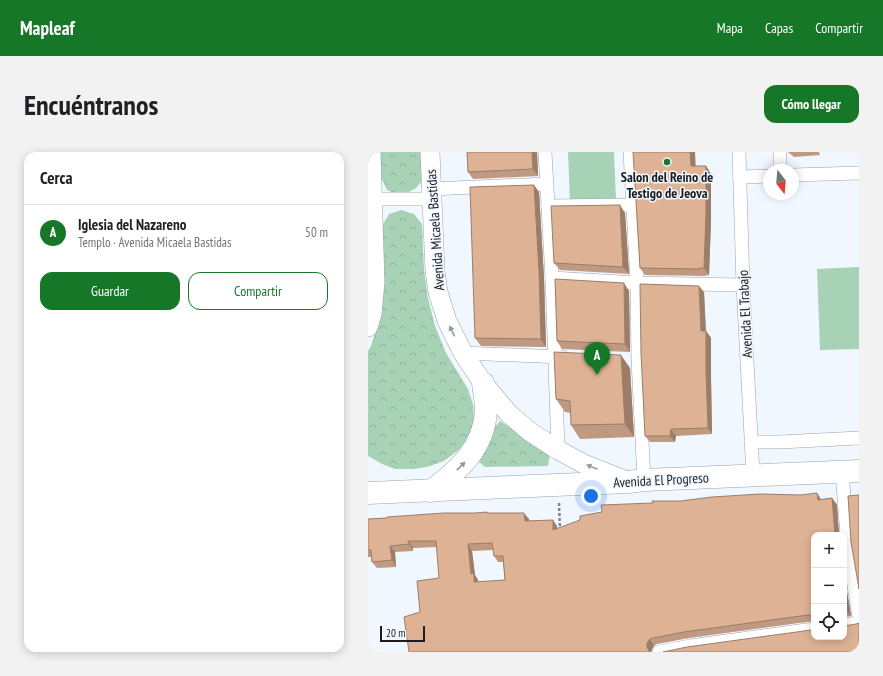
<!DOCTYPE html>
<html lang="es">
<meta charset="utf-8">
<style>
:root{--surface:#fff;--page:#f2f2f2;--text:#202124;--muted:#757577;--line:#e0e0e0;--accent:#167728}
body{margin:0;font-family:"PT Sans Narrow",sans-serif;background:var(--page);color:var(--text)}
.controls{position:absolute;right:12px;bottom:12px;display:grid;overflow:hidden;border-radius:8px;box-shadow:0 2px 10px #0003}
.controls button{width:36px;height:36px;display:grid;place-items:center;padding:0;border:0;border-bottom:1px solid var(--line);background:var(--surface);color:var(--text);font:20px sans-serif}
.compass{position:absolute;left:395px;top:12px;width:36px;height:36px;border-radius:50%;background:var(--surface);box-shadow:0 2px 10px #0003;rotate:164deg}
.scale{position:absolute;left:12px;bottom:10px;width:45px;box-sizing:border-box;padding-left:4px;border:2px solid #1a1d20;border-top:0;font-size:11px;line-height:14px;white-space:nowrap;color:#1a1d20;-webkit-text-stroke:3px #f0f7ff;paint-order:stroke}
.you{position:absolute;left:223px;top:344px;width:14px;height:14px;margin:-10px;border:3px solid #fff;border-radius:50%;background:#1a73e8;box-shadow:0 0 0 6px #1a73e833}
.badge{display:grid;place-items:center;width:26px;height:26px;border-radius:50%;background:var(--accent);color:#fff;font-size:13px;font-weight:700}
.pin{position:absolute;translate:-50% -33px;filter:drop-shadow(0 1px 2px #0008)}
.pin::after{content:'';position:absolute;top:21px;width:14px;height:12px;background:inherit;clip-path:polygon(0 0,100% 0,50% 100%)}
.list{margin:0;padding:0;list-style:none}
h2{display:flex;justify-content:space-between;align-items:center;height:52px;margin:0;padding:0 16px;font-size:17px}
h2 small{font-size:13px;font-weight:400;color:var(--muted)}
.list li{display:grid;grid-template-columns:26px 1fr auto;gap:12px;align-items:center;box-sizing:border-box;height:56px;padding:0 16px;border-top:1px solid var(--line)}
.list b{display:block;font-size:15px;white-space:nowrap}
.list p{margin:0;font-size:13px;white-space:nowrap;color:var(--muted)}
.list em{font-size:13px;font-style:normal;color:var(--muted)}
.actions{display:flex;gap:8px;padding:12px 16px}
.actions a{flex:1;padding:9px 0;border:1px solid var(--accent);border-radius:12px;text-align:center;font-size:14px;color:var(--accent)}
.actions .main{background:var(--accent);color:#fff}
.icon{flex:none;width:22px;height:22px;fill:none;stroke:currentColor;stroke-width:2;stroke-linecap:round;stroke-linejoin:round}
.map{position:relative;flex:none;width:491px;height:500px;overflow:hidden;border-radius:12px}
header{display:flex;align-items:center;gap:24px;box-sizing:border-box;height:56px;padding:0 20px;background:var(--accent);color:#fff}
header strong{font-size:19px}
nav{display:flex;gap:22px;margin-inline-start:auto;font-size:14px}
.intro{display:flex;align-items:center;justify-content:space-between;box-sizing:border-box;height:96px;padding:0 24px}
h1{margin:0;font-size:28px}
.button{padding:10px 18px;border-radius:12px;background:var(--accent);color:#fff;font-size:14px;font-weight:700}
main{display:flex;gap:24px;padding:0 24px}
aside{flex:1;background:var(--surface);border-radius:12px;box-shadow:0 2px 10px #0003}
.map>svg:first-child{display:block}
.park{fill:url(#park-crowns)}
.pitch{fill:#a8d2b5}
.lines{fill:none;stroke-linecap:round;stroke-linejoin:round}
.street-casing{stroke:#9aa2ac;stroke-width:14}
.secondary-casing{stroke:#9aa2ac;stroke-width:20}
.highway-casing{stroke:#9aa2ac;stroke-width:23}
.path{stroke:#7f8489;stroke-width:2.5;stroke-dasharray:3 2;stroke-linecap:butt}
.street{stroke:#fff;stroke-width:13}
.secondary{stroke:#fff;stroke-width:19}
.highway{stroke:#fff;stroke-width:22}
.wall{fill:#bf9980;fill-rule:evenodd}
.shaded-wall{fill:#9b7d68}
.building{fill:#deb295;stroke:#9b7d68;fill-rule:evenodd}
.oneway{fill:#98999b}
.poi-dot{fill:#167728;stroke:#f0f7ff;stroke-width:1.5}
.labels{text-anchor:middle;stroke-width:3;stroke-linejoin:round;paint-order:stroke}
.poi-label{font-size:14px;font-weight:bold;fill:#1a1d20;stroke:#f0f7ff}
.street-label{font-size:14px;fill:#1a1d20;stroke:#f0f7ff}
</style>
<header>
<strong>Mapleaf</strong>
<nav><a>Mapa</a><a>Capas</a><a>Compartir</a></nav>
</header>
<div class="intro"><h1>Encuéntranos</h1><a class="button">Cómo llegar</a></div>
<main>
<aside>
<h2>Cerca<small></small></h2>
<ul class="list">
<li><span class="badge">A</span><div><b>Iglesia del Nazareno</b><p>Templo · Avenida Micaela Bastidas</p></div><em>50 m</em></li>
</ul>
<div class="actions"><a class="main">Guardar</a><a>Compartir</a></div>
</aside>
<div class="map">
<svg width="491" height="500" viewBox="0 0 491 500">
<defs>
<pattern id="park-crowns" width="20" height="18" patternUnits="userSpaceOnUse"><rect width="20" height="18" fill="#a8d2b5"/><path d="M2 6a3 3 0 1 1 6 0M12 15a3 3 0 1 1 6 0" fill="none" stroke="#90b49b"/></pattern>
</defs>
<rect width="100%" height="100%" fill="#f0f7ff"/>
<g class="park">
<polygon points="11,0 53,0 54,29 48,36 41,40 31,43 19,38 12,23"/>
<polygon points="33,58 46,62 54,72 56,118 60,146 67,174 78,201 100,237 105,252 106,266 102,283 92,297 76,309 59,315 45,317 27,317 14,312 0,304 0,199 3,194 13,160 14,74 21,62"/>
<path d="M132,269L182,302L180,314L117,315L111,310C115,296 122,280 132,269Z"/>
</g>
<g class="pitch">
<polygon points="200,0 246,0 248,48 202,50"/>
<polygon points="491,115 491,197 452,198 449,117"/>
</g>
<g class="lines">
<defs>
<g id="street">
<polyline points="177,0 184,126 190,298"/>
<polyline points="262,0 269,131 270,208 276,328"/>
<polyline points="371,0 375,133 385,323"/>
<polyline points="412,0 412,18"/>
<polyline points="425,23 491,21"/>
<polyline points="372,25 401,24"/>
<polyline points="63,37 179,32"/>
<polyline points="4,47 64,47"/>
<polyline points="180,54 265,53"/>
<polyline points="184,126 269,131 375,133"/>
<polyline points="95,201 194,205"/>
<polyline points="383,290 412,290 491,286"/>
<polyline points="474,320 480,397 491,465"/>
<polyline points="476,473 491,471"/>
<polyline points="291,500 322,494 446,477"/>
</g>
<g id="secondary">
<polyline points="62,0 67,119 70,140 79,169 95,201 115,231 141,262 161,279 190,298 216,312 259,329"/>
<polyline points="0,175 4,162 7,130 3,0"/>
</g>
<g id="highway">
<path d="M63,339C91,318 116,296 118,259C118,250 116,240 115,231"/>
<polyline points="0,341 260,330 276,328 491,319"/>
</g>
</defs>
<use href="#street" class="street-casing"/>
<use href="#secondary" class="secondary-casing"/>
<use href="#highway" class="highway-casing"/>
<polyline class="path" points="191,351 192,378"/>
<use href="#street" class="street"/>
<use href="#secondary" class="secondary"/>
<use href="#highway" class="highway"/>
</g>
<g class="wall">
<polygon points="99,0 169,0 170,24 105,27 100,20"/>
<polygon points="420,0 451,0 452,3 426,5"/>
<polygon points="328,14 338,14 343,22 343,69 341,123 336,124 277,123 272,116"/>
<polygon points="171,40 176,126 178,195 113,194 107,186"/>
<polygon points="257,61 261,122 192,118 186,111"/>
<polygon points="261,139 262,200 194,197 189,189"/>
<polygon points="336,140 338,179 343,186 343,226 344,282 308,284 307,290 282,290 277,284"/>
<polygon points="262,216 266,285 212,287 203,273 203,261 197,260 188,247"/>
<path d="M464,346L469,353L471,383H446V469L321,486L289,492L286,494L284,497L283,500H41L52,460L71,426L69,395L45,396V399L27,400L28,415L9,416L4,410V405H0V367L107,361H120L161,367V369L189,374V376ZM125,398L126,404L130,410H135L137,428L110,430V428L107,423L104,399Z"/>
<polygon points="476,422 483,464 476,465"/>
</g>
<g class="shaded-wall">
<polygon points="164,0 169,0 170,24 165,17"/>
<polygon points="322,0 327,0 328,21 323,14"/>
<polygon points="338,14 343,22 343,69 341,123 336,116"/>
<polygon points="166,33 171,40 176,126 178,195 173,187"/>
<polygon points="252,53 257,61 261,122 255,115"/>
<polygon points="256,131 261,139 262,200 257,192"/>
<polygon points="331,134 336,140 338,185 333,179"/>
<polygon points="338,179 343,186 343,226 344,282 340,276 338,220"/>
<polygon points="253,203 262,216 266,285 257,272"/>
<polygon points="303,277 308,284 307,290 302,284"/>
<polygon points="449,341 453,347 450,348"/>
<polygon points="464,346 469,353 471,383 467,383"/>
<polygon points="156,361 161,367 161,376 157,369"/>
<polygon points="185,368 189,374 190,384 185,378"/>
<polygon points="40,389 45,396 45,399 41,392"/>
<polygon points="100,392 104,399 107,423 110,428 111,437 106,430 103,422"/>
<polygon points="22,394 27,400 28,415 24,408"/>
<polygon points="476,422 483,464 478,458 476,444"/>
<polygon points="282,487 286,494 284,497 283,500 281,500 279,495 279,491"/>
</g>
<g class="building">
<polygon points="99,0 164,0 165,17 100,20"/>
<polygon points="265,0 322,0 323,14 338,14 338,62 336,116 331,116 331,117 272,116"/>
<polygon points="166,33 171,119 173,187 107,186 102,35"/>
<polygon points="252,53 255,115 186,111 183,54"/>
<polygon points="187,127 256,131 257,192 189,189"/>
<polygon points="272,132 331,134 333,179 338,179 338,220 340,276 303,277 302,284 277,284 273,201"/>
<polygon points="186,200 253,203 257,272 203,273 202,249 188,247"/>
<path d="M449,341L450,348L464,346L467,383H446V464L445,463H440L316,480L285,486L282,487L279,491V495L281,499L282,500H41L36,465L52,460L49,429L71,426L68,389H40L41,392L22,394L24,408L4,410L3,398H0V367L19,366V365L76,361H107L119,360V361H156L157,369L185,368V378L212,368V364L234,360L233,353L285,351L284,349H313L344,345L392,342L433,343ZM124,391L126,404H135L137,428L106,430V421L103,422L100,392Z"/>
<polygon points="491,343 491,437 483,390 480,344"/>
<polygon points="476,444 478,458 476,458"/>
<polygon points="491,471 491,500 295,500 319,495 443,478 446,477 446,485 476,485 476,474 488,472"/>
</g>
<defs><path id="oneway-solid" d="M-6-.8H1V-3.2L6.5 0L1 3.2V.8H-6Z"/></defs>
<g class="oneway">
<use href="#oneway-solid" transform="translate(84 179) rotate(-116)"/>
<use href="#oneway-solid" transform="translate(93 314) rotate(-44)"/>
<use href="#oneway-solid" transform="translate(224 315) rotate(-158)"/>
</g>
<circle class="poi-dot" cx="299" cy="10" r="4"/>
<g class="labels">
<g class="poi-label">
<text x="299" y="30">Salon del Reino de<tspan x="299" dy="16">Testigo de Jeova</tspan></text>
</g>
<g class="street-label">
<text transform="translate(67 78) rotate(-94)" y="5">Avenida Micaela Bastidas</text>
<text transform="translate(377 162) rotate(-93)" y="5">Avenida El Trabajo</text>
<text transform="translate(293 328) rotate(-3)" y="5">Avenida El Progreso</text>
</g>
</g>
</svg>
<div class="controls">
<button>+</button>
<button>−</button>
<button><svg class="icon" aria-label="locate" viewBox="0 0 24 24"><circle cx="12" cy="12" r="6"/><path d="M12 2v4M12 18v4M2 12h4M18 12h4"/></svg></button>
</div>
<svg class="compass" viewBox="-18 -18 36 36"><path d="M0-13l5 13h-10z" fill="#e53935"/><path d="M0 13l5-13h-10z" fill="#757577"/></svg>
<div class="scale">20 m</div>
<div class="you"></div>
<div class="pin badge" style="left:229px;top:223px">A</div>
</div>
</main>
